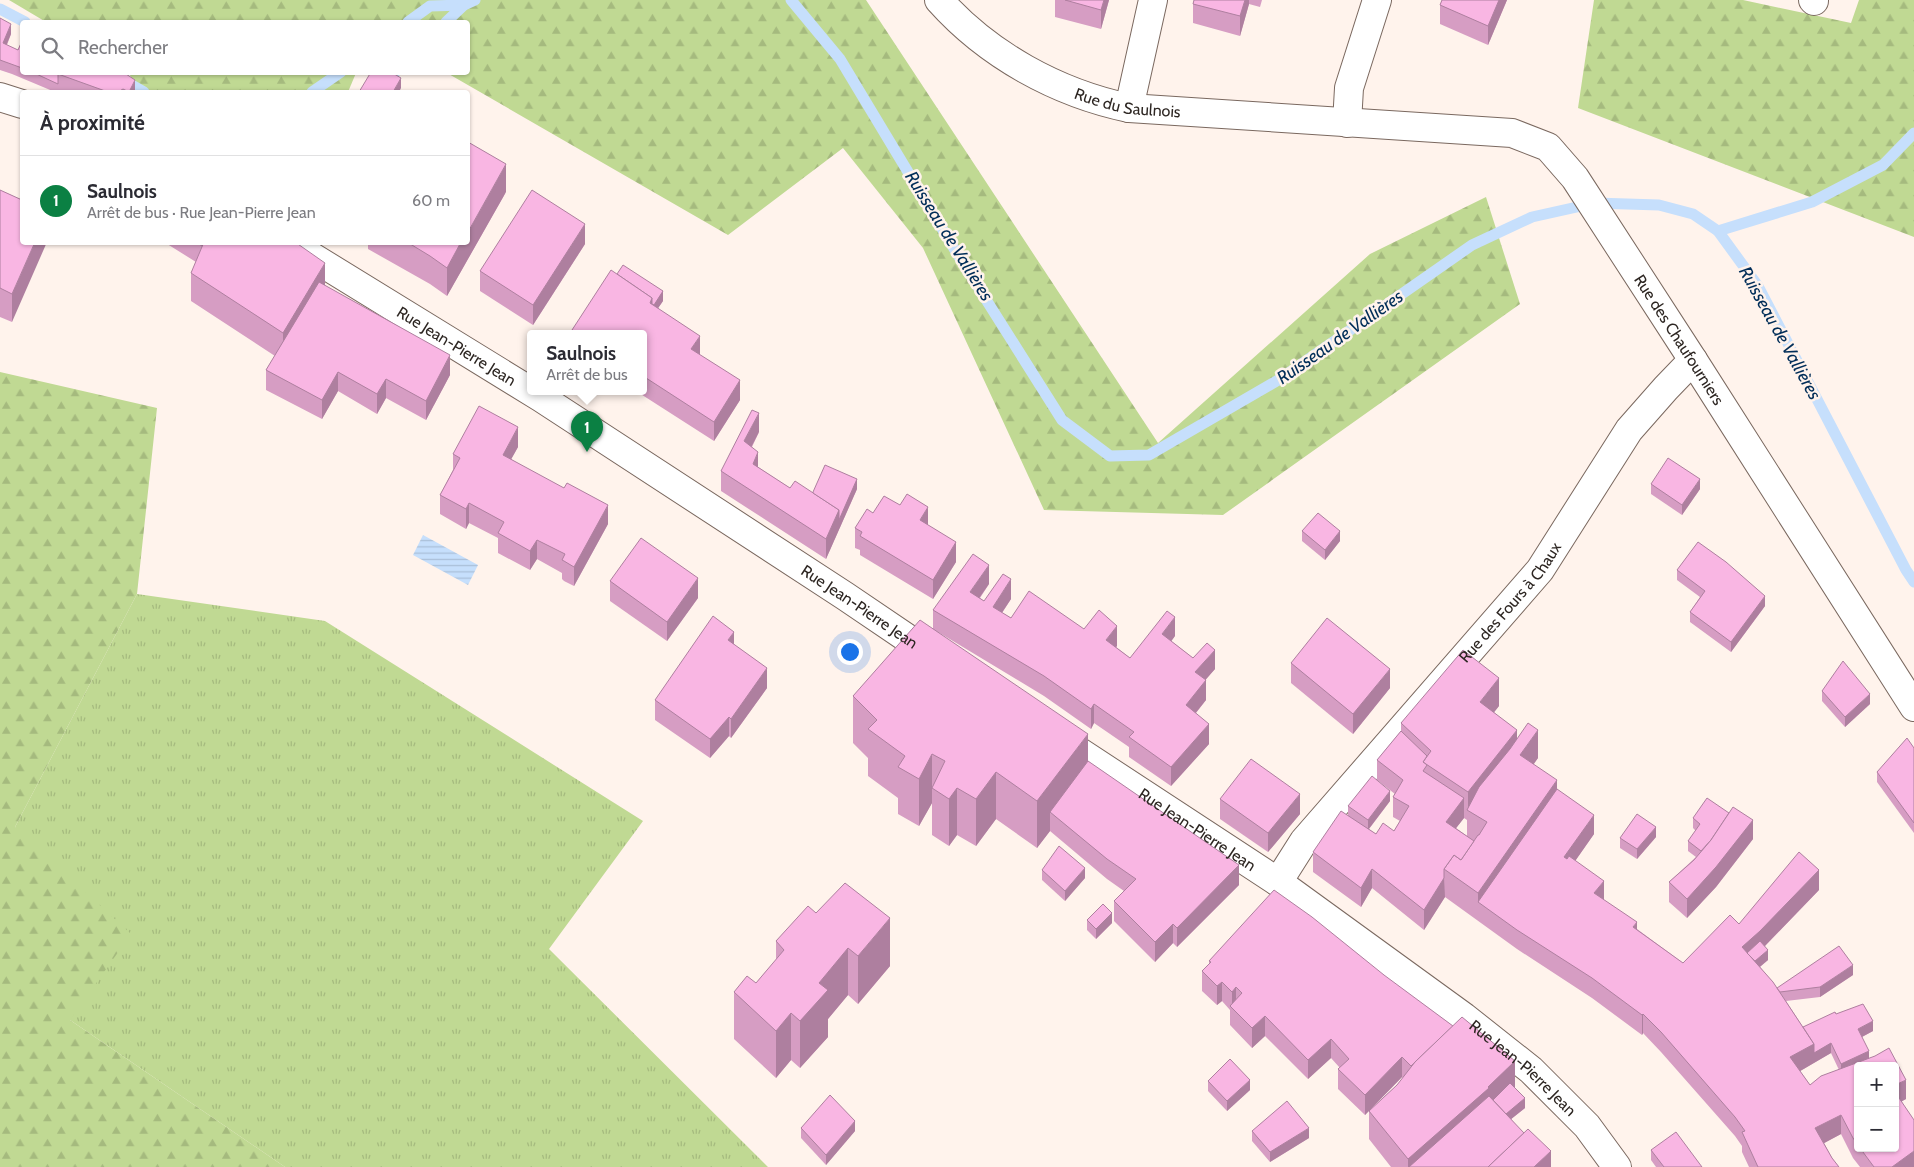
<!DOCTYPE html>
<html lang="fr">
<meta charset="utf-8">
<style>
:root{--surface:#fff;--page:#f7f7f7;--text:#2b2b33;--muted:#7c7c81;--line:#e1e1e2;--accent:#0b8043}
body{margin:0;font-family:Cabin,sans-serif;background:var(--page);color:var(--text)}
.controls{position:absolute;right:15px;bottom:15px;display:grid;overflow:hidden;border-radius:5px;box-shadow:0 1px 4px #0004}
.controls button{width:45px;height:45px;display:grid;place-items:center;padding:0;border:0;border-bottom:1px solid var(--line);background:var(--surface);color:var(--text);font:25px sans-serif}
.you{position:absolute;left:849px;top:651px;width:18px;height:18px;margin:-12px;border:4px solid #fff;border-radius:50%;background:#1a73e8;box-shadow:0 0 0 8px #1a73e833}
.badge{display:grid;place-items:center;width:32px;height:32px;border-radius:50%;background:var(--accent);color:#fff;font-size:16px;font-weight:700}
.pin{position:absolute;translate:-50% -41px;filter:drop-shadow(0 1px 2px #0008)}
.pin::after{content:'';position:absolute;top:26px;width:18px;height:15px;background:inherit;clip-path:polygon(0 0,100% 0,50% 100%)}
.popup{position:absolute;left:527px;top:330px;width:120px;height:65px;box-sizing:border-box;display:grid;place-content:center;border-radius:5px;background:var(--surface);filter:drop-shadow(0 1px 4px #0005);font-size:16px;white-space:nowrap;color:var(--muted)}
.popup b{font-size:19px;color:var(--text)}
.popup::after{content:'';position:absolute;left:50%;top:100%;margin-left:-10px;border:10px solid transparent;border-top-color:var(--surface)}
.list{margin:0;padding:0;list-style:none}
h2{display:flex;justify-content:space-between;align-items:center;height:65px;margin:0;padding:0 20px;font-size:21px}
h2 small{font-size:16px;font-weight:400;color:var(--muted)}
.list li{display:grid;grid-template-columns:32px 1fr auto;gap:15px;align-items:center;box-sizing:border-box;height:90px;padding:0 20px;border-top:1px solid var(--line)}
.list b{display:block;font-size:19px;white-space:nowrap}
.list p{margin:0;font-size:16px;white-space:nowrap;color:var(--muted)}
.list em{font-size:16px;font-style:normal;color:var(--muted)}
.icon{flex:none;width:28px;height:28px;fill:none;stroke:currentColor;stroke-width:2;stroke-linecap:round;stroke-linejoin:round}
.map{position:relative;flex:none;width:1914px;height:1167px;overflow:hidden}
.search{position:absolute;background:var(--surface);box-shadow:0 1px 4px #0004;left:20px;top:20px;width:450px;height:55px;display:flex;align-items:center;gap:12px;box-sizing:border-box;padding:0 18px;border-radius:5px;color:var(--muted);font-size:19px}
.panel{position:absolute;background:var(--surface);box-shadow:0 1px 4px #0004;left:20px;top:90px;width:450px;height:155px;border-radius:5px}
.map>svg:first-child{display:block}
.grass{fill:url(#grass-tufts)}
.forest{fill:url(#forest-firs)}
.water{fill:url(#water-rules)}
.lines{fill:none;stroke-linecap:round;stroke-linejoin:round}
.stream{stroke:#c6dffc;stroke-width:11}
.minor-casing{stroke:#7a685f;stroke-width:30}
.major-casing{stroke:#7a685f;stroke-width:30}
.minor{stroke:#fff;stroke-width:28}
.major{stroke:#fff;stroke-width:28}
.wall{fill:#d69dc3;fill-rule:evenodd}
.shaded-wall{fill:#ae7f9f}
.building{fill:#f9b6e3;stroke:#ae7f9f}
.labels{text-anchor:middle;stroke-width:5;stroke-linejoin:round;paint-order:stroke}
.street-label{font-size:16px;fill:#2d2622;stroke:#fff3ec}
.water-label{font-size:18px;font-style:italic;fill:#002d58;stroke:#fff3ec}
</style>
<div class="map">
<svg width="1914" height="1167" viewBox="0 0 1914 1167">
<defs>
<pattern id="grass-tufts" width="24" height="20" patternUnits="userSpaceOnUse" patternTransform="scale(1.25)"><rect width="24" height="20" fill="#c0d993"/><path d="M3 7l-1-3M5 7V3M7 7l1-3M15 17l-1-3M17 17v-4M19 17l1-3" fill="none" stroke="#a5ba7e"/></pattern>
<pattern id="forest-firs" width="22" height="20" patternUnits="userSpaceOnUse" patternTransform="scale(1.25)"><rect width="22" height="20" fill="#c0d993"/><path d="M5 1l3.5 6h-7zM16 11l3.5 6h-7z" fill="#a5ba7e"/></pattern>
<pattern id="water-rules" width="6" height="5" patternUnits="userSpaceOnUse" patternTransform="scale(1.25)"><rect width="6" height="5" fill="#c6dffc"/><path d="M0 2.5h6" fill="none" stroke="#aabfd8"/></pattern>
</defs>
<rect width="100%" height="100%" fill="#fff3ec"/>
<polygon class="grass" points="137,594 325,621 643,821 549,949 768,1167 285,1167 70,1020 15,827"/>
<g class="forest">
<polygon points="9,0 866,0 1158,443 1370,254 1486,197 1520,304 1223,515 1044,510 923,248 843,148 728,235 447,73 468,72 468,22 46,22"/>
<polygon points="1594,0 1743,0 1851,23 1859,0 1914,0 1914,237 1578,108"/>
<polygon points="129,73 356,73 348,92 138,92"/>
<polygon points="0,372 157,408 137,594 15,827 131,934 70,1020 285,1167 0,1167"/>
</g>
<polygon class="water" points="423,535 478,565 468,585 413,555"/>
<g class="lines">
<g class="stream">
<polyline points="791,0 840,59 961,260 1062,420 1110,456 1149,455 1280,379 1472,245 1532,217 1595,203 1659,205 1693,214 1718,231 1758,286 1906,570 1914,582"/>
<polyline points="0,9 25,22"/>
<polyline points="408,22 430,6 464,5"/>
<polyline points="446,22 464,5 475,0"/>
<polyline points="109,72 144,92"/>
<polyline points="312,92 341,72"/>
<polyline points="382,92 395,72"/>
<polyline points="1718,231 1812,202 1883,165 1914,133"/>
</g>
<defs>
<g id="minor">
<path id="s1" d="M939,0C988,55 1057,93 1129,108L1512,133L1548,147L1575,178L1693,360L1914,707"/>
<polyline points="1813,0 1814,1"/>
<polyline points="1129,108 1153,0"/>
<polyline points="1347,123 1349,88 1377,0"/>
<path id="s2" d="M1278,882L1304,841L1540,570L1629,430L1666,388L1693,360"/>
</g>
<g id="major">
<polyline points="0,97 22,104"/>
<path id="s3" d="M288,242L540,397L845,596L935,657"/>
<path id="s4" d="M1057,737L1278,882L1464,1017L1531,1070L1587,1126L1617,1167"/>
</g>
</defs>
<use href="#minor" class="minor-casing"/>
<use href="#major" class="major-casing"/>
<use href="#minor" class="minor"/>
<use href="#major" class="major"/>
</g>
<g class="wall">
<polygon points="1055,0 1109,0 1101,29 1055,17"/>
<polygon points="1194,0 1262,0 1260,7 1249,4 1240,36 1193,23 1193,4"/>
<polygon points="1442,0 1507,0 1488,45 1440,24 1440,5"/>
<polygon points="0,18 11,34 7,45 18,50 22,41 22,72 123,72 135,92 55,92 12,74 0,70"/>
<polygon points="0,190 22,200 12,322 0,317"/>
<polygon points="506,192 447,296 430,284 368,249 368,242 468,242"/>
<polygon points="164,242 295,242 325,286 450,375 426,420 386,398 377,414 338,391 322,419 266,390 266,370 275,356 191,301 191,273 196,262"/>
<polygon points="585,244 533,325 480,291 480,271"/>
<polygon points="663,301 658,308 740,400 714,441 636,391 643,391 643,333 572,333 572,330"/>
<polygon points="759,432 752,447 758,467 790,488 813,493 857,489 826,559 721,491 721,471"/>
<polygon points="518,447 511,459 608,524 574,586 564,581 562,579 562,573 537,559 530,570 498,553 498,538 469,523 466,529 440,514 440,495 453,470 453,454"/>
<polygon points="1651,484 1700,489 1682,515 1651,494"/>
<polygon points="873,513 928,525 956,562 933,599 860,555 860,550 855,548 855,528"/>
<polygon points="1302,531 1340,541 1325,560 1302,541"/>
<polygon points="1677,570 1765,606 1731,652 1690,622 1690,612 1700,597 1677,580"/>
<polygon points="610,581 698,598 667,641 610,601"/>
<polygon points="989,584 980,598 984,601 1011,599 1002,613 1011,618 1084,629 1117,646 1116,647 1130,658 1175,636 1171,641 1193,658 1215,669 1205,680 1206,700 1196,713 1209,744 1171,786 1129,757 1129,747 1094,723 1091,729 1044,696 938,632 1088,761 1239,885 1177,947 1173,943 1155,962 1114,921 1114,901 1124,891 1107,879 1050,831 1037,848 996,819 976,846 957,835 949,846 932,835 932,803 919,826 898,814 898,798 868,776 868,758 853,743 853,696 933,629 933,610"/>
<polygon points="734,644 767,688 731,738 729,736 710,758 655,720 655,700"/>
<polygon points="1291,663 1390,688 1353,734 1291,683"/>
<polygon points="1822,691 1870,704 1845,727 1822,701"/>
<path d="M1499,706L1494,712L1517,740L1538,758L1533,764L1557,789L1594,834L1575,861L1604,900L1637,929L1683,963L1739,924L1819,890L1765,946L1768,960L1760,967L1777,988L1853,975L1820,997L1786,1001L1803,1027L1836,1014L1873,1031L1862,1037L1869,1059L1906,1099L1902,1101L1914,1167H1860L1853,1158L1841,1134L1824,1143L1832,1158L1839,1167H1749L1742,1152V1146L1735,1136L1661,1052L1643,1033L1642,1035L1592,998L1517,949L1445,897L1424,930L1372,888L1361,907L1313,872V852L1348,816V806L1390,801L1369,829L1376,834L1394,831L1400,821L1393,817V797L1395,794L1377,780V760L1401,731V723ZM1464,818L1467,820V836L1456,828ZM1831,1053L1839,1070L1810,1085L1800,1071ZM1858,1066L1895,1148H1858Z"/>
<polygon points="1914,748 1914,833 1877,782 1877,772"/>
<polygon points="1220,799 1300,814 1268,852 1220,819"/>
<polygon points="1693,818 1753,839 1716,887 1687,918 1669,902 1669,882 1696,857 1688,851 1688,841 1696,831 1693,828"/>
<polygon points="1656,837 1637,859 1620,848 1620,838"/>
<polygon points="1042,870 1085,878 1065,901 1042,880"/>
<polygon points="816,913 890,966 858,1004 848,995 828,1019 828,1037 800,1068 791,1060 776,1078 734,1039 734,992 756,983 776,960 776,941"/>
<polygon points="1087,920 1112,923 1096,939 1087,930"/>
<polygon points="1209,961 1515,1088 1525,1108 1511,1119 1551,1167 1391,1167 1369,1139 1369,1111 1397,1085 1403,1078 1402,1077 1365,1115 1338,1089 1338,1069 1340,1068 1331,1058 1308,1079 1265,1036 1252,1048 1230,1025 1230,1010 1222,1001 1217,1005 1202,991 1202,971 1209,964"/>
<polygon points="1208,1081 1250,1090 1227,1111 1208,1091"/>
<polygon points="801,1128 855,1131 826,1165 801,1138"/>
<polygon points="1252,1131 1309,1138 1270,1162 1252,1141"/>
<polygon points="1651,1150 1702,1167 1656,1167 1651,1160"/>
</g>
<g class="shaded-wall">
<polygon points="1104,0 1109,0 1101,29 1101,10"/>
<polygon points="1245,0 1249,0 1249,4 1240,36 1240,16"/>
<polygon points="1499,0 1507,0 1488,45 1488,26"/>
<polygon points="11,24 11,34 3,53 3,43"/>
<polygon points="401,78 401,88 399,92 393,92"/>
<polygon points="135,80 135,92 129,92"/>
<polygon points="506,164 506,192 447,296 447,268 461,242 468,242 468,232"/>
<polygon points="585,224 585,244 533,325 533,305"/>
<polygon points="35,242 47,242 12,322 12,294"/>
<polygon points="325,263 325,291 283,361 283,333"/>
<polygon points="663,291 663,301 652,317 650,303 652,298"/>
<polygon points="700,336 700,355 691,349"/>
<polygon points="450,355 450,375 426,420 426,401"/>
<polygon points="338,372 338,391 322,419 322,400"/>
<polygon points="386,379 386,398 377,414 377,394"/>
<polygon points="740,380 740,400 714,441 714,422"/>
<polygon points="759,413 759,432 744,461 744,441"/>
<polygon points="518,427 518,447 503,474 503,455"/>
<polygon points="758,452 758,472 753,464"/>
<polygon points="857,479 857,489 826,559 826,539 839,510"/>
<polygon points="1700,479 1700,489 1682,515 1682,505"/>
<polygon points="469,503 469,523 466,529 466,509"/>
<polygon points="608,505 608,524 574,586 574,567"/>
<polygon points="928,507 928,527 920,520"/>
<polygon points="1340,531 1340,541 1325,560 1325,550"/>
<polygon points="537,540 537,559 530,570 530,551"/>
<polygon points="956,542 956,562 933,599 933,580"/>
<polygon points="989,565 989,584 970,611 970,592"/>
<polygon points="698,578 698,598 667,641 667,622"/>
<polygon points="1011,579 1011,599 993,626 993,607"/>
<polygon points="1765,596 1765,606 1731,652 1731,642"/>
<polygon points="1175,617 1175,636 1162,654 1162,634"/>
<polygon points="1117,626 1117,646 1106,659 1106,640"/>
<polygon points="734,632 734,652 728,640"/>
<polygon points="1215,650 1215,669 1195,692 1195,672"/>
<polygon points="767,668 767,688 731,738 731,719"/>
<polygon points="1390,669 1390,688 1353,734 1353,714"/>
<polygon points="1499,678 1499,706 1480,730 1480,702"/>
<polygon points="1206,680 1206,700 1186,725 1186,705"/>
<polygon points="1870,694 1870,704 1845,727 1845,717"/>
<polygon points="1094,704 1094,723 1091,729 1091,709"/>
<polygon points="729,717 729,736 710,758 710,739"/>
<polygon points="1209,724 1209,744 1171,786 1171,767"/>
<polygon points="1517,730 1517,758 1468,810 1468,792"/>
<polygon points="1538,730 1538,758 1520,784 1520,755"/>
<polygon points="1088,734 1088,781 1050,812 1050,831 1037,848 1037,801"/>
<polygon points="932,754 932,803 919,826 919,779"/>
<polygon points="996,772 996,819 976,846 976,799"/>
<polygon points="1557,780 1557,808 1478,902 1478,893"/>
<polygon points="957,788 957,835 949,846 949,799"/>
<polygon points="1390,791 1390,801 1368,830 1368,820"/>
<polygon points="1300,794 1300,814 1268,852 1268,833"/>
<polygon points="1464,798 1464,818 1446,841 1446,822"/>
<polygon points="1594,815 1594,834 1564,877 1564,857"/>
<polygon points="1753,820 1753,839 1716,887 1687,918 1687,899"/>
<polygon points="1656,827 1656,837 1637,859 1637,849"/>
<polygon points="1239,865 1239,885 1177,947 1177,928"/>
<polygon points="1085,868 1085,878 1065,901 1065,891"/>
<polygon points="1372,869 1372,888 1361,907 1361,888"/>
<polygon points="1819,870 1819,890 1760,951 1742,957 1742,947"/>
<polygon points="1444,878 1445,897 1424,930 1424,910"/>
<polygon points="1604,881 1604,900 1594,893"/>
<polygon points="1112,913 1112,923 1096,939 1096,929"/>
<polygon points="890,918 890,966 858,1004 858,956"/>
<polygon points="1637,922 1637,942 1633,927"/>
<polygon points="1173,924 1173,943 1155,962 1155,942"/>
<polygon points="848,948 848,995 828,1019 828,1037 800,1068 800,1021 819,983"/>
<polygon points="1768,950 1768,960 1750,975 1750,965"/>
<polygon points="1853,965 1853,975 1820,997 1820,987"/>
<polygon points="1222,982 1222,1001 1217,1005 1217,986"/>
<polygon points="1236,987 1236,1007 1232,1007 1232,992"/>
<polygon points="791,1013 791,1060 776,1078 776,1031"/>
<polygon points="1643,1014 1643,1033 1642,1035 1642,1015"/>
<polygon points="1265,1016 1265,1036 1252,1048 1252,1028"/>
<polygon points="1873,1021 1873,1031 1858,1039 1858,1029"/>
<polygon points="1331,1039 1331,1058 1308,1079 1308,1060"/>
<polygon points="1831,1043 1831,1053 1790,1077 1790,1057 1814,1044"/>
<polygon points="1869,1051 1869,1061 1841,1074 1841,1064"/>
<polygon points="1402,1057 1402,1077 1365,1115 1365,1095"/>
<polygon points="1515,1061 1515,1090 1431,1167 1408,1167 1408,1159"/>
<polygon points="1250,1080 1250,1090 1227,1111 1227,1101"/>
<polygon points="1906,1080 1906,1099 1895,1105 1895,1085"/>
<polygon points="1525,1098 1525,1108 1500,1128 1500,1118"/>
<polygon points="1841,1115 1841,1134 1815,1148 1815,1128"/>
<polygon points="855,1121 855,1131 826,1165 826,1155"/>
<polygon points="1309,1128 1309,1138 1270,1162 1270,1152"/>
<polygon points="1551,1151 1551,1167 1534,1167"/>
<polygon points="1914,1151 1914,1167 1892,1167"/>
</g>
<g class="building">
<polygon points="1065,0 1104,0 1101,10"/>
<polygon points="1194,0 1245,0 1240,16 1193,4"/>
<polygon points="1442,0 1499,0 1488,26 1440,5"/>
<polygon points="0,18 11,24 3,43 18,50 22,41 22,68 0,60"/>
<polygon points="32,72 59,72 58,74 58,84"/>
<polygon points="59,72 123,72 135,80 129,92 123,89 118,92 108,92 58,74"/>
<polygon points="371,72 391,72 401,78 393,92 359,92"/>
<polygon points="468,142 506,164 468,232"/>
<polygon points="0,190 22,200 22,242 35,242 12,294 0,288"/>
<polygon points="532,190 585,224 533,305 480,271"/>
<polygon points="196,242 204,242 202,246"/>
<polygon points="204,242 295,242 325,263 283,333 191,273"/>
<polygon points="407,242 461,242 447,268 430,256"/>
<polygon points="623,265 663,291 654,305 652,304 652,298 617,274"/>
<polygon points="611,270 652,298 650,303 700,336 691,349 740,380 714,422 643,376 643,333 577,333 572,330"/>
<polygon points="319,282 450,355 426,401 386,379 377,394 338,372 322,400 266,370"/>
<polygon points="479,406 518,427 503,455 564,488 567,483 608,505 574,567 564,561 562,560 565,554 537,540 530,551 498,533 504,522 469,503 466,509 440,495 460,458 453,454"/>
<polygon points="752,410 759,413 744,441 758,452 753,464 790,488 795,481 839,510 826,539 721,471"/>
<polygon points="1668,458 1700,479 1682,505 1651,484"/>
<polygon points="825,465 857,479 839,520 839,510 813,493 813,492"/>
<polygon points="907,494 928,507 920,520 956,542 933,580 860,536 862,532 855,528 867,509 873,513 884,496 900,505"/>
<polygon points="1318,513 1340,531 1325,550 1302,531"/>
<polygon points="641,538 698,578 667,622 610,581"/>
<polygon points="1698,542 1726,562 1765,596 1731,642 1690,612 1705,591 1677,570"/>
<polygon points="973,554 989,565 970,592 984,601 1003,574 1011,579 993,607 1011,618 1029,591 1084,629 1099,610 1117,626 1106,640 1130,658 1167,611 1175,617 1162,634 1193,658 1207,643 1215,650 1195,672 1206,680 1186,705 1209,724 1171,767 1129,737 1134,732 1094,704 1091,709 1044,676 933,610"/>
<polygon points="713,616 734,632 728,640 767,668 731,719 729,717 710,739 655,700"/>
<polygon points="1327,618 1390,669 1353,714 1291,663"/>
<polygon points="920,620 1088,734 1037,801 996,772 976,799 957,788 949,799 932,788 945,761 932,754 919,779 898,767 905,756 868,729 877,720 853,696"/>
<polygon points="1463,650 1499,678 1480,702 1517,730 1468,792 1423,762 1431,751 1401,723"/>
<polygon points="1843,661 1870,694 1845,717 1822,691"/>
<polygon points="1528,723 1538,730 1520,755 1557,780 1478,893 1444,869 1454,855 1461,860 1478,835 1479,835 1487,822 1467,810 1479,787 1510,749"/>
<polygon points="1401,731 1427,756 1423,762 1427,765 1423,771 1464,798 1446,822 1474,841 1461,860 1454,855 1444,869 1444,878 1424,910 1372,869 1361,888 1313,852 1341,811 1376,834 1383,823 1394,831 1409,806 1393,797 1403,780 1377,760"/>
<polygon points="1907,738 1914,748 1914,823 1877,772"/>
<polygon points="1251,759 1300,794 1268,833 1220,799"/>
<polygon points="1088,761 1239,865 1177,928 1173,924 1155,942 1114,901 1136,879 1107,859 1050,812"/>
<polygon points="1372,776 1390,791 1368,820 1348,806"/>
<polygon points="1557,789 1594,815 1564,857 1567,859 1569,856 1604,881 1594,893 1637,922 1633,927 1683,963 1730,915 1739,924 1799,852 1819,870 1760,931 1742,947 1773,982 1814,1044 1790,1057 1810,1085 1821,1076 1875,1056 1889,1048 1906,1080 1895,1085 1895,1066 1858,1066 1858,1145 1853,1138 1841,1115 1815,1128 1832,1158 1839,1167 1758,1167 1742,1132 1745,1131 1735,1117 1661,1032 1643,1014 1642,1015 1592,978 1517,930 1478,902"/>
<polygon points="1707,798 1729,813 1711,840 1701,851 1688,841 1700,824 1693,818"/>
<polygon points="1733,807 1753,820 1716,867 1687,899 1669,882 1694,860 1711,840"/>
<polygon points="1637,814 1656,827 1637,849 1620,838"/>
<polygon points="1059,846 1085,868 1065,891 1042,870"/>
<polygon points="845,883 890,918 858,956 848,948 819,983 828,990 800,1021 791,1013 776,1031 734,992 747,976 756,983 784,950 776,941 808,906 816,913"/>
<polygon points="1274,890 1312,917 1384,975 1453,1026 1415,1062 1411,1066 1402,1057 1365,1095 1338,1069 1349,1059 1331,1039 1308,1060 1265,1016 1252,1028 1230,1006 1242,993 1236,987 1232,992 1222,982 1217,986 1202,971 1211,962 1209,961"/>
<polygon points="1103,904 1112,913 1096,929 1087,920"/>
<polygon points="1760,941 1768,950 1755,961 1747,953"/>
<polygon points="1839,946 1853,965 1820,987 1780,992 1777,988"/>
<polygon points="1863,1004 1873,1021 1858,1029 1869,1051 1841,1064 1831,1043 1814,1053 1814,1044 1803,1027 1835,1012 1836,1014"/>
<polygon points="1462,1017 1515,1061 1488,1087 1489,1088 1408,1159 1369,1111 1397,1085 1415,1062"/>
<polygon points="1230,1059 1250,1080 1227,1101 1208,1081"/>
<polygon points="1510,1083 1525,1098 1506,1114 1493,1100"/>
<polygon points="1895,1092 1914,1120 1914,1151 1892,1167 1874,1167 1860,1148 1895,1148"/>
<polygon points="830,1095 855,1121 826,1155 801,1128"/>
<polygon points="1489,1096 1524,1133 1488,1167 1409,1167"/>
<polygon points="1287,1101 1309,1128 1270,1152 1252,1131"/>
<polygon points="1528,1129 1551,1151 1534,1167 1488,1167"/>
<polygon points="1676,1132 1702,1167 1664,1167 1651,1150"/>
</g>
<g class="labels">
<g class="street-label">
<text dy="6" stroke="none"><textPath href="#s1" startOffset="220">Rue du Saulnois</textPath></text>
<text dy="6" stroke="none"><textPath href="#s1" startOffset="878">Rue des Chaufourniers</textPath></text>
<text dy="6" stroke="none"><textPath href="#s3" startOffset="198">Rue Jean-Pierre Jean</textPath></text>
<text dy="6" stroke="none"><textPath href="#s2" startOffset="364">Rue des Fours à Chaux</textPath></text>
<text dy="6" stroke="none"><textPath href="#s3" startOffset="678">Rue Jean-Pierre Jean</textPath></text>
<text dy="6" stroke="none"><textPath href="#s4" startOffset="168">Rue Jean-Pierre Jean</textPath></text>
<text dy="6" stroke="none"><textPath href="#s4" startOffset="572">Rue Jean-Pierre Jean</textPath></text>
</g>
<g class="water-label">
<text transform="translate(949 236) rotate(58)" y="6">Ruisseau de Vallières</text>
<text transform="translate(1780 333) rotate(61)" y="6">Ruisseau de Vallières</text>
<text transform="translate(1340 337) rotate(-35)" y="6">Ruisseau de Vallières</text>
</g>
</g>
</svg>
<div class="controls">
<button>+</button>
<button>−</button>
</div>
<div class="you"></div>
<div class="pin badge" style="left:587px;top:452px">1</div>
<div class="popup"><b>Saulnois</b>Arrêt de bus</div>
<div class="search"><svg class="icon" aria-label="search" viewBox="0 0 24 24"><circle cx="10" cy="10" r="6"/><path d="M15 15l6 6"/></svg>Rechercher</div>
<section class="panel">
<h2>À proximité<small></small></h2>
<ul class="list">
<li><span class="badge">1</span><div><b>Saulnois</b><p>Arrêt de bus · Rue Jean-Pierre Jean</p></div><em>60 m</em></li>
</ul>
</section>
</div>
